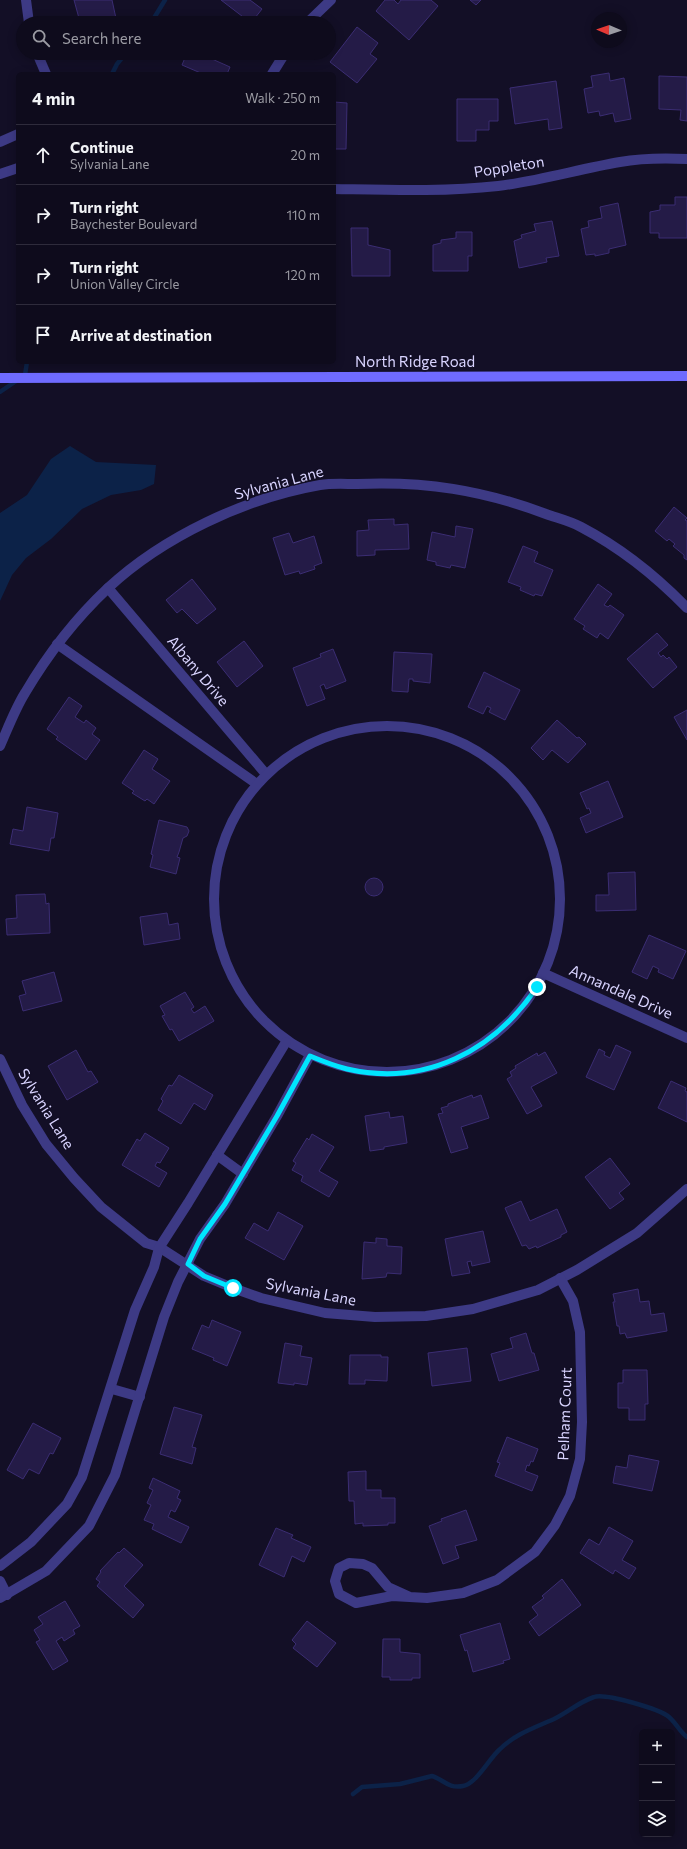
<!DOCTYPE html>
<meta charset="utf-8">
<style>
:root{--surface:#0e0b1c;--page:#171425;--text:#f1f3f6;--muted:#9b9ba3;--line:#2e2b3b}
body{margin:0;font-family:Commissioner,sans-serif;background:var(--page);color:var(--text)}
.controls{position:absolute;right:12px;bottom:12px;display:grid;overflow:hidden;border-radius:6px;box-shadow:0 2px 10px #0003}
.controls button{width:36px;height:36px;display:grid;place-items:center;padding:0;border:0;border-bottom:1px solid var(--line);background:var(--surface);color:var(--text);font:20px sans-serif}
.compass{position:absolute;left:591px;top:12px;width:36px;height:36px;border-radius:50%;background:var(--surface);box-shadow:0 2px 10px #0003;rotate:272deg}
.stop{position:absolute;width:12px;height:12px;margin:-9px;border:3px solid #00e5ff;border-radius:50%;background:#fff}
.stop.end{background:#00e5ff;border-color:#fff;box-shadow:0 1px 4px #0008}
.list{margin:0;padding:0;list-style:none}
h2{display:flex;justify-content:space-between;align-items:center;height:52px;margin:0;padding:0 16px;font-size:17px}
h2 small{font-size:13px;font-weight:400;color:var(--muted)}
.list li{display:grid;grid-template-columns:26px 1fr auto;gap:12px;align-items:center;box-sizing:border-box;height:60px;padding:0 16px;border-top:1px solid var(--line)}
.list b{display:block;font-size:15px;white-space:nowrap}
.list p{margin:0;font-size:13px;white-space:nowrap;color:var(--muted)}
.list em{font-size:13px;font-style:normal;color:var(--muted)}
.icon{flex:none;width:22px;height:22px;fill:none;stroke:currentColor;stroke-width:2;stroke-linecap:round;stroke-linejoin:round}
.map{position:relative;flex:none;width:687px;height:1849px;overflow:hidden}
.search{position:absolute;background:var(--surface);box-shadow:0 2px 10px #0003;left:16px;top:16px;width:320px;height:44px;display:flex;align-items:center;gap:10px;box-sizing:border-box;padding:0 14px;border-radius:22px;color:var(--muted);font-size:15px}
.panel{position:absolute;background:var(--surface);box-shadow:0 2px 10px #0003;left:16px;top:72px;width:320px;height:292px;border-radius:6px}
.map>svg:first-child{display:block}
.water{fill:#0c2248}
.lines{fill:none;stroke-linecap:round;stroke-linejoin:round}
.stream{stroke:#0c2248;stroke-width:4.5}
.building{fill:#241b47;stroke:#3b2d73}
.street{stroke:#3d3a85;stroke-width:10}
.secondary{stroke:#6f6bff;stroke-width:10}
.route{stroke:#00e5ff;stroke-width:5}
.labels{text-anchor:middle;stroke-width:3;stroke-linejoin:round;paint-order:stroke}
.street-label{font-size:15px;fill:#d9d4ff;stroke:#130f26}
</style>
<div class="map">
<svg width="687" height="1849" viewBox="0 0 687 1849">
<rect width="100%" height="100%" fill="#130f26"/>
<polygon class="water" points="70,446 96,462 156,465 154,484 141,490 111,495 82,509 51,539 26,558 12,575 0,601 0,513 27,495 51,459"/>
<g class="lines">
<g class="stream">
<polyline points="151,23 165,0"/>
<polyline points="112,74 117,64 126,53"/>
<polyline points="0,392 25,375 27,362"/>
<path d="M353,1794L362,1787L400,1784L432,1776C443,1779 448,1789 463,1786C476,1784 489,1759 499,1750C515,1734 534,1728 554,1719C568,1712 579,1702 594,1697C605,1693 660,1709 669,1717C676,1723 680,1732 687,1737"/>
</g>
</g>
<g class="building">
<polygon points="74,0 112,0 117,23 77,23 80,22"/>
<polygon points="221,0 250,0 262,9 251,23"/>
<polygon points="385,0 394,0 398,4 401,0 431,0 438,6 409,40 376,11"/>
<polygon points="470,0 481,0 476,5"/>
<polygon points="357,27 378,43 370,54 377,59 357,83 330,62"/>
<polygon points="187,53 217,53 216,55 214,54 212,59 230,67 227,74 203,74 182,65"/>
<polygon points="609,73 610,81 624,78 631,119 615,122 613,113 600,116 599,111 588,113 584,89 593,87 591,76"/>
<polygon points="659,76 687,77 687,121 680,120 681,110 659,109"/>
<polygon points="556,81 562,128 549,130 548,119 515,124 510,88"/>
<polygon points="457,99 498,99 498,121 489,121 489,130 476,130 476,141 457,141"/>
<polygon points="334,102 347,103 346,149 334,149"/>
<polygon points="675,197 687,197 687,238 659,238 659,233 650,233 650,212 660,210 660,205 675,205"/>
<polygon points="618,203 626,245 609,249 609,253 595,256 595,254 586,255 581,229 589,227 588,221 602,218 600,207"/>
<polygon points="552,221 559,256 546,258 547,262 519,268 514,241 522,238 521,235 536,231 534,224"/>
<polygon points="351,228 368,228 368,245 390,250 390,276 352,276"/>
<polygon points="456,232 472,232 472,256 468,256 468,271 433,271 433,245 441,243 441,240 456,238"/>
<polygon points="674,507 687,518 685,520 687,521 687,560 684,558 684,555 673,546 675,544 669,539 667,541 655,531"/>
<polygon points="394,519 394,525 408,524 409,549 375,550 375,555 357,556 357,531 369,530 368,520"/>
<polygon points="456,526 473,529 465,568 451,565 450,568 436,565 436,562 427,560 432,532 455,537"/>
<polygon points="289,533 293,543 314,536 322,563 314,566 315,569 300,574 299,571 285,575 273,538"/>
<polygon points="523,546 538,552 534,562 553,570 542,596 535,594 534,596 520,590 521,587 508,582"/>
<polygon points="192,579 216,609 197,624 182,609 177,613 166,600"/>
<polygon points="598,584 612,594 604,605 608,607 610,605 624,615 608,639 600,633 597,638 583,629 585,626 574,619"/>
<polygon points="657,633 668,645 658,653 661,657 663,655 667,659 669,657 677,667 653,688 627,659"/>
<polygon points="244,641 263,666 237,687 217,662"/>
<polygon points="333,649 346,681 326,689 324,684 320,686 325,699 307,706 293,668 321,657 320,654"/>
<polygon points="394,652 432,654 430,683 413,681 413,679 409,679 408,692 392,691"/>
<polygon points="484,672 520,690 505,720 489,712 491,708 487,706 483,714 468,707"/>
<polygon points="69,697 82,706 75,717 84,723 86,720 96,728 92,734 100,740 86,760 56,739 58,737 47,729"/>
<polygon points="687,710 687,740 674,717"/>
<polygon points="557,720 577,738 579,737 586,744 568,763 552,750 543,760 531,748"/>
<polygon points="144,750 158,759 152,769 170,781 154,804 147,799 145,801 132,793 134,791 122,783"/>
<polygon points="608,781 623,817 586,833 580,818 591,813 589,808 587,809 580,793"/>
<polygon points="27,807 58,813 54,838 51,838 49,851 10,844 13,829 23,831"/>
<polygon points="159,820 187,827 189,831 187,836 183,838 179,852 177,857 180,858 176,874 150,867 153,855 151,854"/>
<polygon points="635,872 636,910 596,911 596,895 609,895 608,873"/>
<circle cx="374" cy="887" r="9"/>
<polygon points="45,894 46,904 49,903 50,933 7,935 6,919 17,918 16,895"/>
<polygon points="167,913 169,925 178,923 180,939 144,945 140,917"/>
<polygon points="649,935 686,951 673,979 658,972 659,969 653,966 647,979 632,972"/>
<polygon points="54,972 62,1001 23,1011 19,996 26,994 22,981"/>
<polygon points="185,992 194,1007 191,1009 194,1013 205,1006 214,1021 179,1041 172,1029 170,1030 162,1016 165,1015 160,1006"/>
<polygon points="616,1045 631,1052 614,1090 586,1077 599,1049 605,1052 604,1055 610,1058"/>
<polygon points="76,1050 88,1072 91,1071 98,1082 67,1100 48,1066"/>
<polygon points="545,1052 557,1073 531,1087 542,1106 527,1114 507,1079 512,1076 510,1072 516,1068 515,1066 537,1053 538,1056"/>
<polygon points="179,1075 213,1095 205,1110 194,1103 181,1124 158,1110 163,1101 161,1099 169,1085 172,1086"/>
<polygon points="671,1081 686,1088 685,1091 687,1092 687,1122 658,1108"/>
<polygon points="472,1095 473,1098 481,1095 489,1118 461,1127 468,1148 451,1153 438,1114 443,1113 441,1108 448,1106 448,1104"/>
<polygon points="389,1112 390,1118 403,1116 407,1143 384,1147 384,1149 370,1151 365,1116"/>
<polygon points="145,1133 169,1148 160,1163 157,1162 155,1166 167,1173 159,1187 122,1165 137,1139 140,1141"/>
<polygon points="312,1134 334,1147 319,1171 338,1182 329,1197 301,1181 303,1176 292,1170 296,1163 293,1161 307,1138 309,1140"/>
<polygon points="610,1158 630,1184 619,1193 624,1199 610,1209 585,1177"/>
<polygon points="521,1201 530,1221 557,1209 567,1232 561,1235 561,1237 537,1248 536,1246 529,1249 526,1245 522,1246 505,1208"/>
<polygon points="278,1212 303,1226 284,1260 245,1238 254,1223 268,1231"/>
<polygon points="483,1231 490,1262 472,1266 471,1261 467,1262 470,1273 452,1276 445,1239"/>
<polygon points="376,1238 387,1239 387,1246 402,1247 401,1274 387,1273 386,1277 362,1279 364,1242 376,1243"/>
<polygon points="638,1289 640,1302 649,1301 651,1315 664,1313 667,1331 627,1338 625,1333 620,1334 619,1326 617,1326 613,1302 615,1302 613,1294"/>
<polygon points="212,1320 241,1332 227,1366 213,1360 214,1358 192,1349 202,1325 209,1328"/>
<polygon points="526,1333 532,1353 534,1353 539,1370 499,1381 491,1354 513,1348 510,1338"/>
<polygon points="285,1343 302,1346 300,1356 312,1358 307,1385 294,1383 294,1385 278,1383"/>
<polygon points="467,1348 471,1381 432,1386 428,1353"/>
<polygon points="350,1355 381,1355 381,1357 388,1357 387,1381 365,1380 365,1384 349,1384"/>
<polygon points="623,1370 647,1370 648,1404 645,1404 645,1420 629,1420 629,1408 618,1408 618,1383 623,1383"/>
<polygon points="174,1407 202,1415 192,1447 196,1448 192,1464 160,1454"/>
<polygon points="33,1423 61,1438 53,1454 50,1453 39,1474 29,1469 23,1479 7,1470"/>
<polygon points="507,1437 538,1449 533,1462 531,1461 529,1466 527,1465 525,1471 538,1476 532,1491 495,1476 500,1463 497,1462"/>
<polygon points="629,1455 659,1461 652,1491 613,1483 616,1466 627,1468"/>
<polygon points="366,1471 366,1490 381,1490 381,1498 395,1498 395,1523 388,1523 388,1525 363,1526 363,1523 355,1524 354,1501 349,1501 348,1472"/>
<polygon points="153,1478 180,1491 177,1498 181,1500 175,1512 171,1510 168,1517 189,1527 181,1543 152,1529 154,1524 144,1520 151,1505 147,1503 153,1490 149,1488"/>
<polygon points="466,1510 477,1540 455,1546 459,1558 443,1564 429,1526 442,1521 441,1519"/>
<polygon points="609,1527 633,1541 622,1560 636,1568 629,1579 615,1570 613,1574 580,1553 589,1539 599,1545"/>
<polygon points="276,1528 293,1535 291,1538 311,1547 304,1562 292,1556 284,1577 259,1565"/>
<polygon points="124,1548 143,1565 124,1586 144,1605 133,1618 97,1586 100,1582 96,1579 101,1572 100,1571 118,1552 119,1553"/>
<polygon points="562,1579 581,1605 539,1636 529,1622 538,1615 532,1607 544,1598 542,1596"/>
<polygon points="65,1601 80,1626 73,1630 75,1634 64,1641 62,1637 56,1641 68,1661 53,1670 36,1642 40,1640 34,1630 43,1624 38,1617"/>
<polygon points="307,1621 336,1643 317,1667 293,1648 296,1644 292,1640"/>
<polygon points="500,1623 510,1659 503,1661 504,1663 473,1672 467,1650 465,1651 460,1635"/>
<polygon points="383,1639 400,1639 400,1652 420,1654 420,1678 412,1678 412,1680 390,1680 390,1677 382,1677"/>
</g>
<g class="lines">
<g class="street">
<polyline points="26,0 29,23"/>
<polyline points="307,23 331,0"/>
<polyline points="37,53 46,74"/>
<polyline points="272,74 285,53"/>
<polyline points="0,142 18,134"/>
<polyline points="0,174 18,168"/>
<path d="M334,189C389,190 444,192 498,186C539,181 579,169 620,162C642,158 665,158 687,159"/>
<polyline points="108,588 265,773"/>
<polyline points="57,644 254,782"/>
<circle cx="387" cy="899" r="173"/>
<path d="M0,746C8,728 15,709 25,693C48,654 75,619 108,588C163,537 245,498 320,485C332,483 345,484 357,484C425,481 482,490 546,514C557,518 570,521 581,527C621,548 656,576 687,608"/>
<polyline points="543,973 687,1038"/>
<polyline points="0,1059 22,1105 46,1144 74,1178 101,1207 146,1243 159,1247 204,1276 233,1288 261,1298 325,1313 375,1317 426,1316 473,1309 538,1290 577,1270 637,1233 687,1189"/>
<polyline points="217,1155 243,1174"/>
<polyline points="112,1389 140,1397"/>
<polyline points="0,1566 31,1542 67,1504 82,1477 135,1310 154,1267 159,1248 188,1203 286,1042"/>
<polyline points="0,1581 7,1595"/>
<polyline points="410,1597 388,1587 372,1568 363,1564 349,1563 339,1568 335,1581 339,1594 356,1603 392,1596 427,1598 463,1593 497,1580 535,1552 555,1525 570,1496 580,1459 582,1422 580,1332 573,1301 560,1278"/>
<polyline points="0,1598 46,1571 89,1526 115,1475 164,1317 178,1282 200,1239 225,1204 277,1116 309,1057"/>
</g>
<polyline class="secondary" points="0,378 687,376"/>
</g>
<g class="lines">
<path class="route" d="M233,1288L204,1276L188,1264L200,1239L225,1204L277,1116L310,1056C322,1061 335,1066 347,1069C425,1087 494,1051 537,987"/>
</g>
<g class="labels">
<g class="street-label">
<text transform="translate(509 167) rotate(-9)" y="5">Poppleton</text>
<text x="415" y="367">North Ridge Road</text>
<text transform="translate(279 483) rotate(-15)" y="5">Sylvania Lane</text>
<text transform="translate(198 671) rotate(50)" y="5">Albany Drive</text>
<text transform="translate(621 992) rotate(24)" y="5">Annandale Drive</text>
<text transform="translate(46 1109) rotate(58)" y="5">Sylvania Lane</text>
<text transform="translate(311 1292) rotate(11)" y="5">Sylvania Lane</text>
<text transform="translate(565 1414) rotate(-88)" y="5">Pelham Court</text>
</g>
</g>
</svg>
<div class="controls">
<button>+</button>
<button>−</button>
<button><svg class="icon" aria-label="layers" viewBox="0 0 24 24"><path d="M12 4l9 5-9 5-9-5zM3 14l9 5 9-5"/></svg></button>
</div>
<svg class="compass" viewBox="-18 -18 36 36"><path d="M0-13l5 13h-10z" fill="#e53935"/><path d="M0 13l5-13h-10z" fill="#9b9ba3"/></svg>
<div class="stop" style="left:233px;top:1288px"></div>
<div class="stop end" style="left:537px;top:987px"></div>
<div class="search"><svg class="icon" aria-label="search" viewBox="0 0 24 24"><circle cx="10" cy="10" r="6"/><path d="M15 15l6 6"/></svg>Search here</div>
<section class="panel">
<h2>4 min<small>Walk · 250 m</small></h2>
<ul class="list">
<li><svg class="icon" aria-label="ahead" viewBox="0 0 24 24"><path d="M12 20V5M6 11l6-6 6 6"/></svg><div><b>Continue</b><p>Sylvania Lane</p></div><em>20 m</em></li>
<li><svg class="icon" aria-label="right" viewBox="0 0 24 24"><path d="M7 20v-9h11M14 6l5 5-5 5"/></svg><div><b>Turn right</b><p>Baychester Boulevard</p></div><em>110 m</em></li>
<li><svg class="icon" aria-label="right" viewBox="0 0 24 24"><path d="M7 20v-9h11M14 6l5 5-5 5"/></svg><div><b>Turn right</b><p>Union Valley Circle</p></div><em>120 m</em></li>
<li><svg class="icon" aria-label="arrive" viewBox="0 0 24 24"><path d="M6 21V4h12l-3 4 3 4H6"/></svg><div><b>Arrive at destination</b></div></li>
</ul>
</section>
</div>
